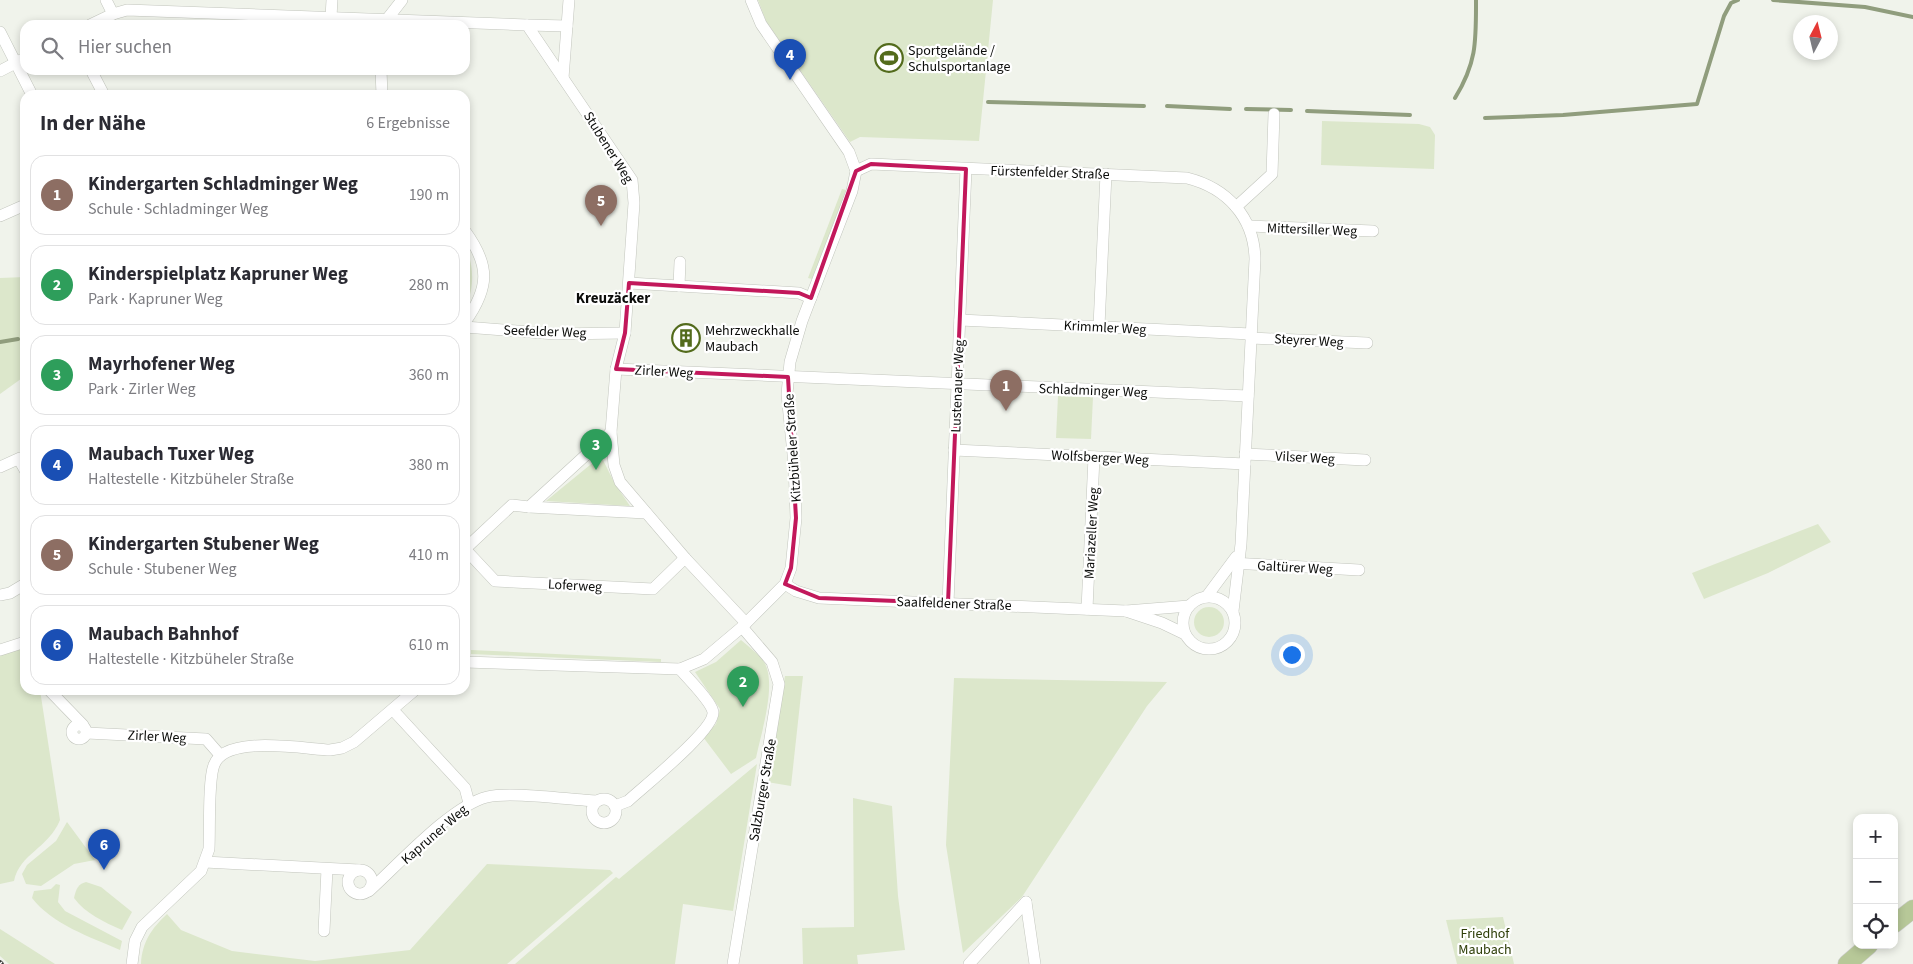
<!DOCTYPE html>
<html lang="de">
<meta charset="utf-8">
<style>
:root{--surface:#fff;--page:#f2f2f3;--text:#2b2b33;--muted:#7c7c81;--line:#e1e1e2;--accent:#111827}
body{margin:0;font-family:"Source Sans 3",sans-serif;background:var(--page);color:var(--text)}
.controls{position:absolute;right:15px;bottom:15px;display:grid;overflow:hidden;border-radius:10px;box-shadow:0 2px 8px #0003}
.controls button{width:45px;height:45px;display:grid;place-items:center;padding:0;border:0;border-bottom:1px solid var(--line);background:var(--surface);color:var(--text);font:25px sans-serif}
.compass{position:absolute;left:1793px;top:15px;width:45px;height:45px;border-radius:50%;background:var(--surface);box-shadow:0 2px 8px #0003;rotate:7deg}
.you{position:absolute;left:1291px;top:654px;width:18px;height:18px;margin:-12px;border:4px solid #fff;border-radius:50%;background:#1a73e8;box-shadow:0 0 0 8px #1a73e833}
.badge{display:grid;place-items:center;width:32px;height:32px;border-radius:50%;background:var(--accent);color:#fff;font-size:16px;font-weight:700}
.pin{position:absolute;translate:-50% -41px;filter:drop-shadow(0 1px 2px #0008)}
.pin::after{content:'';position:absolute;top:26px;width:18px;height:15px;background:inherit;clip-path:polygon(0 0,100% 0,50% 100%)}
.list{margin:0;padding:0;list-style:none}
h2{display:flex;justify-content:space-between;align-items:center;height:65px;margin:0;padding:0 20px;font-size:21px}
h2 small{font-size:16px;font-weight:400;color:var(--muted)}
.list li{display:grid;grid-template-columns:32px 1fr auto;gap:15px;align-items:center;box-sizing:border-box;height:80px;margin:0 10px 10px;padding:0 10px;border:1px solid var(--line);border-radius:15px}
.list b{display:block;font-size:19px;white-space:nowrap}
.list p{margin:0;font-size:16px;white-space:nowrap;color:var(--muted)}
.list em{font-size:16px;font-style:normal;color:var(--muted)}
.icon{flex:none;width:28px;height:28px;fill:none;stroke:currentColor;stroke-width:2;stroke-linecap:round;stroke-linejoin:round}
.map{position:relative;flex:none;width:1913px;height:964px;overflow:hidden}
.search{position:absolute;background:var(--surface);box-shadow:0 2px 8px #0003;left:20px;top:20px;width:450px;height:55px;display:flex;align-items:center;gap:12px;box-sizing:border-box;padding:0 18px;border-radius:15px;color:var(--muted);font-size:19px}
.panel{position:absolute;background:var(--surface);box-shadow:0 2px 8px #0003;left:20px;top:90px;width:450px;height:605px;border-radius:15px}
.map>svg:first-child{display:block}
.green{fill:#dce7cb}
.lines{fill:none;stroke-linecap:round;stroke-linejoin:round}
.stream{stroke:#909d7d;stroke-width:4}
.street-casing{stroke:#c2c5bd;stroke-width:12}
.primary-casing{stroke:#cecece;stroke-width:19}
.street{stroke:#fff;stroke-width:11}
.primary{stroke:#b7c898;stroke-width:18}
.rail-casing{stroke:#373835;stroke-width:5.5}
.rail{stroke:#fff;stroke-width:4;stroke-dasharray:11;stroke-linecap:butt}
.marked{fill:none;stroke:#c2185b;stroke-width:4;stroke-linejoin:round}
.labels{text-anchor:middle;stroke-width:4.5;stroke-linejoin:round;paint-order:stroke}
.poi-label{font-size:14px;fill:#0b0c0a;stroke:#fff;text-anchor:start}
.street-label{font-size:14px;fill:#0b0c0a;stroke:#fff}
.park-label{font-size:14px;fill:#2e3e08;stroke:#fff}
.neighbourhood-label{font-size:15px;font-weight:bold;fill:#0b0c0a;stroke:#fff}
</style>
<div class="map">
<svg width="1913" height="964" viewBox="0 0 1913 964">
<rect width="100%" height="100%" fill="#f0f3eb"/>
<g class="green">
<polygon points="758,0 993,0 979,141 860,137 850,142 766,21"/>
<polygon points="1322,121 1419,124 1430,127 1435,135 1434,169 1321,165"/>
<polygon points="842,189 846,190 812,279 808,278"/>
<path d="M465,246C474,264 475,289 465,307Z"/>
<polygon points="25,277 25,376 0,394 0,278"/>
<polygon points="1058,396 1093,397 1091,439 1056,438"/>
<polygon points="601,456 615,484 630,506 546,501"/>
<polygon points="1818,524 1831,542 1768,573 1704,599 1692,573"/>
<circle cx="1209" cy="622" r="15"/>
<path d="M741,640C748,646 756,652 762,659C779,679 761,733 756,758L731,774L703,737L716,724L720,709L695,672L716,662Z"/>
<path d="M22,648H25V690H40L60,820C48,849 20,853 14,881L0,884V655Z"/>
<polygon points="471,650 661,659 661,662 471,654"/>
<polygon points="785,676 803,676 791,786 767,782"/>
<polygon points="954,678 1167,682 1147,706 1022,897 963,953 946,845"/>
<polygon points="757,764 733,911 683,904 675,964 515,964 616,877 619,879"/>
<polygon points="853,798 892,806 898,896 905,950 857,955 858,964 803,964 802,928 854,927"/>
<polygon points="67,822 95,860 74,864 41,886 26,884 22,874 27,865 56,841"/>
<path d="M487,864L610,870L613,873L507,964H141C142,942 152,928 167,914L181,930L232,951L315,961L410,950Z"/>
<path d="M86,882L101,887L132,912L122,930C104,922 86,914 74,898C76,889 78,884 86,882Z"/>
<path d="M56,884L60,885L58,902L65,911L122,941L120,950C90,937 52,924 32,898L34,891L51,889Z"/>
<polygon points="1503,917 1514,964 1457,964 1446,920"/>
<polygon points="0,929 55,964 9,964 0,956"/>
</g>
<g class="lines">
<g class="stream">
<polyline points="1773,0 1865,7 1913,17"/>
<path d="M1455,98C1477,62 1476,41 1476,0"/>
<polyline points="988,102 1144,106"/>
<polyline points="1167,106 1230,109"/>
<polyline points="1246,109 1291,110"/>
<polyline points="1307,111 1410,115"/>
<polyline points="1485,118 1563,115 1697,104 1724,16 1731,3 1738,0"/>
<polyline points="0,342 18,339"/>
</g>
<defs>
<g id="street">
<polyline points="106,0 113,14"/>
<polyline points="331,17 332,0"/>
<polyline points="387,24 388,18 402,0"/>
<polyline points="90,25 113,14 127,10 527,25 632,180 634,203 625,333 616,369"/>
<polyline points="527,25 567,26"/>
<polyline points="0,32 32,95"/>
<polyline points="91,70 104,95"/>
<polyline points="381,70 382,95"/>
<polyline points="0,71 25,58"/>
<polyline points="563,78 569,0"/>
<path d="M856,171L871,164L1187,178C1227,188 1254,217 1255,259L1241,544L1233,611"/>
<polyline points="1236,207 1272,174 1274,114"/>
<polyline points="0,216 25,205"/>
<polyline points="1250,226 1373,231"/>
<path d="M465,231C490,265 490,287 465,322"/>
<polyline points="629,283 799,293 811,298"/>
<polyline points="679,286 680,262"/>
<polyline points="960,320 1251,334"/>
<polyline points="1099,326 1106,174"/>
<polyline points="465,327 555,334 625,333"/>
<polyline points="1251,338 1367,343"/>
<polyline points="954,450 1245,464"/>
<polyline points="1245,454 1365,460"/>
<polyline points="21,463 25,470"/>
<polyline points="0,467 20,458"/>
<polyline points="529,507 646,513"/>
<polyline points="465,549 495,581 653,589 685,558"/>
<polyline points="465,549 512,505 529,507 611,432"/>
<polyline points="1232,563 1359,570"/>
<polyline points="785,584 796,591 819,598 1126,611"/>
<polyline points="0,595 10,593 25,584"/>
<polyline points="1207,596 1236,557"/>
<circle cx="1209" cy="623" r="26"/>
<polyline points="948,603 966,169"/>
<polyline points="1087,609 1094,457"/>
<polyline points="746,623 685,558 620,482 614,465 611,432 616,369 1248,396"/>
<polyline points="1185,634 1162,623 1126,611 1189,606"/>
<polyline points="0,650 25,642"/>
<polyline points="465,662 680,669 704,659 742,627 785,584 791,568 796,518 794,464 787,394 790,362 802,321 852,191 856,171 849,152 761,24 751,0"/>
<polyline points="49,690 83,725"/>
<polyline points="393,710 465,788 469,803"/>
<circle cx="79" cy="732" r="7"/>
<polyline points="87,733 206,739 220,755"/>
<circle cx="604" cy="811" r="12"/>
<path d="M615,806L628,801C643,787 715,730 713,712C711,701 688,679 680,669"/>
<polyline points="205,862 359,870"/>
<circle cx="360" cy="882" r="12"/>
<path d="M369,891C399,864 451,806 487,797C511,791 570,800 597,801"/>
<polyline points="1026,902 1035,964"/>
<polyline points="324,931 327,869"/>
<path d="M132,964L135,941L142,927L201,871L209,849C210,830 208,780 214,765C225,734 304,749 330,750L342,748L354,742L415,690"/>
<polyline points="733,964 779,684 772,662 742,627"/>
<polyline points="969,964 1026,902"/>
</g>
<g id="primary">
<polyline points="1894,924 1913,909"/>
<polyline points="1847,964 1869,945"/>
</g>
</defs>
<use href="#street" class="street-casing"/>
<use href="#primary" class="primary-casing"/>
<use href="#street" class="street"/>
<use href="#primary" class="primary"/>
<defs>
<polyline id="rail" points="0,963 1,964"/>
</defs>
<use href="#rail" class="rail-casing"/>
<use href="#rail" class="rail"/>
</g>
<path class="marked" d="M871,164L966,169L948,603L819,598L785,584L791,568L796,518L788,377L616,369L625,333L629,283L799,293L811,298L856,171Z"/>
<defs>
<symbol id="stadium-ring" viewBox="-11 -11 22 22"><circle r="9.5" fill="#fff" stroke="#536b1c" stroke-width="1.5"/><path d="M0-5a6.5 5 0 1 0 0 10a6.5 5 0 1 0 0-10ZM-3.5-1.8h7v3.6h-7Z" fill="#536b1c"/></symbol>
<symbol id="building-ring" viewBox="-11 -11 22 22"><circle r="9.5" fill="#fff" stroke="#536b1c" stroke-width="1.5"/><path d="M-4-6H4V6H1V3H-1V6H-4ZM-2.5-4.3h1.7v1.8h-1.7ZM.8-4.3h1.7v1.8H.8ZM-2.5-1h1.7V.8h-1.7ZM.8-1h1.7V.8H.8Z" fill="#536b1c"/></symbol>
</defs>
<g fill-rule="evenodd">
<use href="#stadium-ring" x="873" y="42" width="32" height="32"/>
<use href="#building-ring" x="670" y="322" width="32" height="32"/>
</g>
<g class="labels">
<g class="poi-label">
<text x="908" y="55">Sportgelände /<tspan x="908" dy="16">Schulsportanlage</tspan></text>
<text x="705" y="335">Mehrzweckhalle<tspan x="705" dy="16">Maubach</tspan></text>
</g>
<g class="street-label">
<text transform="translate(609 147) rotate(58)" y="5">Stubener Weg</text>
<text transform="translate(1050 172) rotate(2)" y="5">Fürstenfelder Straße</text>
<text transform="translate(1312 229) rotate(2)" y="5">Mittersiller Weg</text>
<text transform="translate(1105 327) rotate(3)" y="5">Krimmler Weg</text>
<text transform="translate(545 331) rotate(2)" y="5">Seefelder Weg</text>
<text transform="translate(1309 340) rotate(3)" y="5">Steyrer Weg</text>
<text transform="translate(664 371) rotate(3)" y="5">Zirler Weg</text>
<text transform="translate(957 386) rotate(-88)" y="5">Lustenauer Weg</text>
<text transform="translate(1093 390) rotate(2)" y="5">Schladminger Weg</text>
<text transform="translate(792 448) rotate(-94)" y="5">Kitzbüheler Straße</text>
<text transform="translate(1100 457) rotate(3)" y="5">Wolfsberger Weg</text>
<text transform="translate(1305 457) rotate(3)" y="5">Vilser Weg</text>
<text transform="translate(1091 533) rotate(-87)" y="5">Mariazeller Weg</text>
<text transform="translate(1295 567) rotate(3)" y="5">Galtürer Weg</text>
<text transform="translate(575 585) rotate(3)" y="5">Loferweg</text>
<text transform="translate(954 603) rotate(2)" y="5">Saalfeldener Straße</text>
<text transform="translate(157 736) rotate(3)" y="5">Zirler Weg</text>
<text transform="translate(762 790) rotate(-80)" y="5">Salzburger Straße</text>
<text transform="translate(434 834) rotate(-41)" y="5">Kapruner Weg</text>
</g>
<g class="park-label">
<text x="1485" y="938">Friedhof<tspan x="1485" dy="16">Maubach</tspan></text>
</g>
<g class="neighbourhood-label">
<text x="613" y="303">Kreuzäcker</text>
</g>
</g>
</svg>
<div class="controls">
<button>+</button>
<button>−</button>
<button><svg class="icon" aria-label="locate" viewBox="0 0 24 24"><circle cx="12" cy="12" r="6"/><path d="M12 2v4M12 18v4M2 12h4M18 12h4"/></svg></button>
</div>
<svg class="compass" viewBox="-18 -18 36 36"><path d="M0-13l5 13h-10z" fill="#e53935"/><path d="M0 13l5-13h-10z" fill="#7c7c81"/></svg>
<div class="you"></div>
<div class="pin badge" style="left:1006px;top:411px;background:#8d6e63">1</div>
<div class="pin badge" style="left:743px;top:707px;background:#2e9e5b">2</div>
<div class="pin badge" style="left:596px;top:470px;background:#2e9e5b">3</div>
<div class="pin badge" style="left:790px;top:80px;background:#1a4fb4">4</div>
<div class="pin badge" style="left:601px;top:226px;background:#8d6e63">5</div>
<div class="pin badge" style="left:104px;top:870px;background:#1a4fb4">6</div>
<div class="search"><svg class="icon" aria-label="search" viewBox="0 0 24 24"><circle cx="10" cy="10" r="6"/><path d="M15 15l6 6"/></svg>Hier suchen</div>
<section class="panel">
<h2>In der Nähe<small>6 Ergebnisse</small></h2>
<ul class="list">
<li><span class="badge" style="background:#8d6e63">1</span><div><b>Kindergarten Schladminger Weg</b><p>Schule · Schladminger Weg</p></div><em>190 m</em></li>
<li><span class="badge" style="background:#2e9e5b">2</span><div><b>Kinderspielplatz Kapruner Weg</b><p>Park · Kapruner Weg</p></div><em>280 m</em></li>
<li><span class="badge" style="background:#2e9e5b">3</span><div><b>Mayrhofener Weg</b><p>Park · Zirler Weg</p></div><em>360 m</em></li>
<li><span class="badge" style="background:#1a4fb4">4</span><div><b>Maubach Tuxer Weg</b><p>Haltestelle · Kitzbüheler Straße</p></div><em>380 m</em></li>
<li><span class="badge" style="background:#8d6e63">5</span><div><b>Kindergarten Stubener Weg</b><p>Schule · Stubener Weg</p></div><em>410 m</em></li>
<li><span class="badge" style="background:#1a4fb4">6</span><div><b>Maubach Bahnhof</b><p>Haltestelle · Kitzbüheler Straße</p></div><em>610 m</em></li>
</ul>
</section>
</div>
